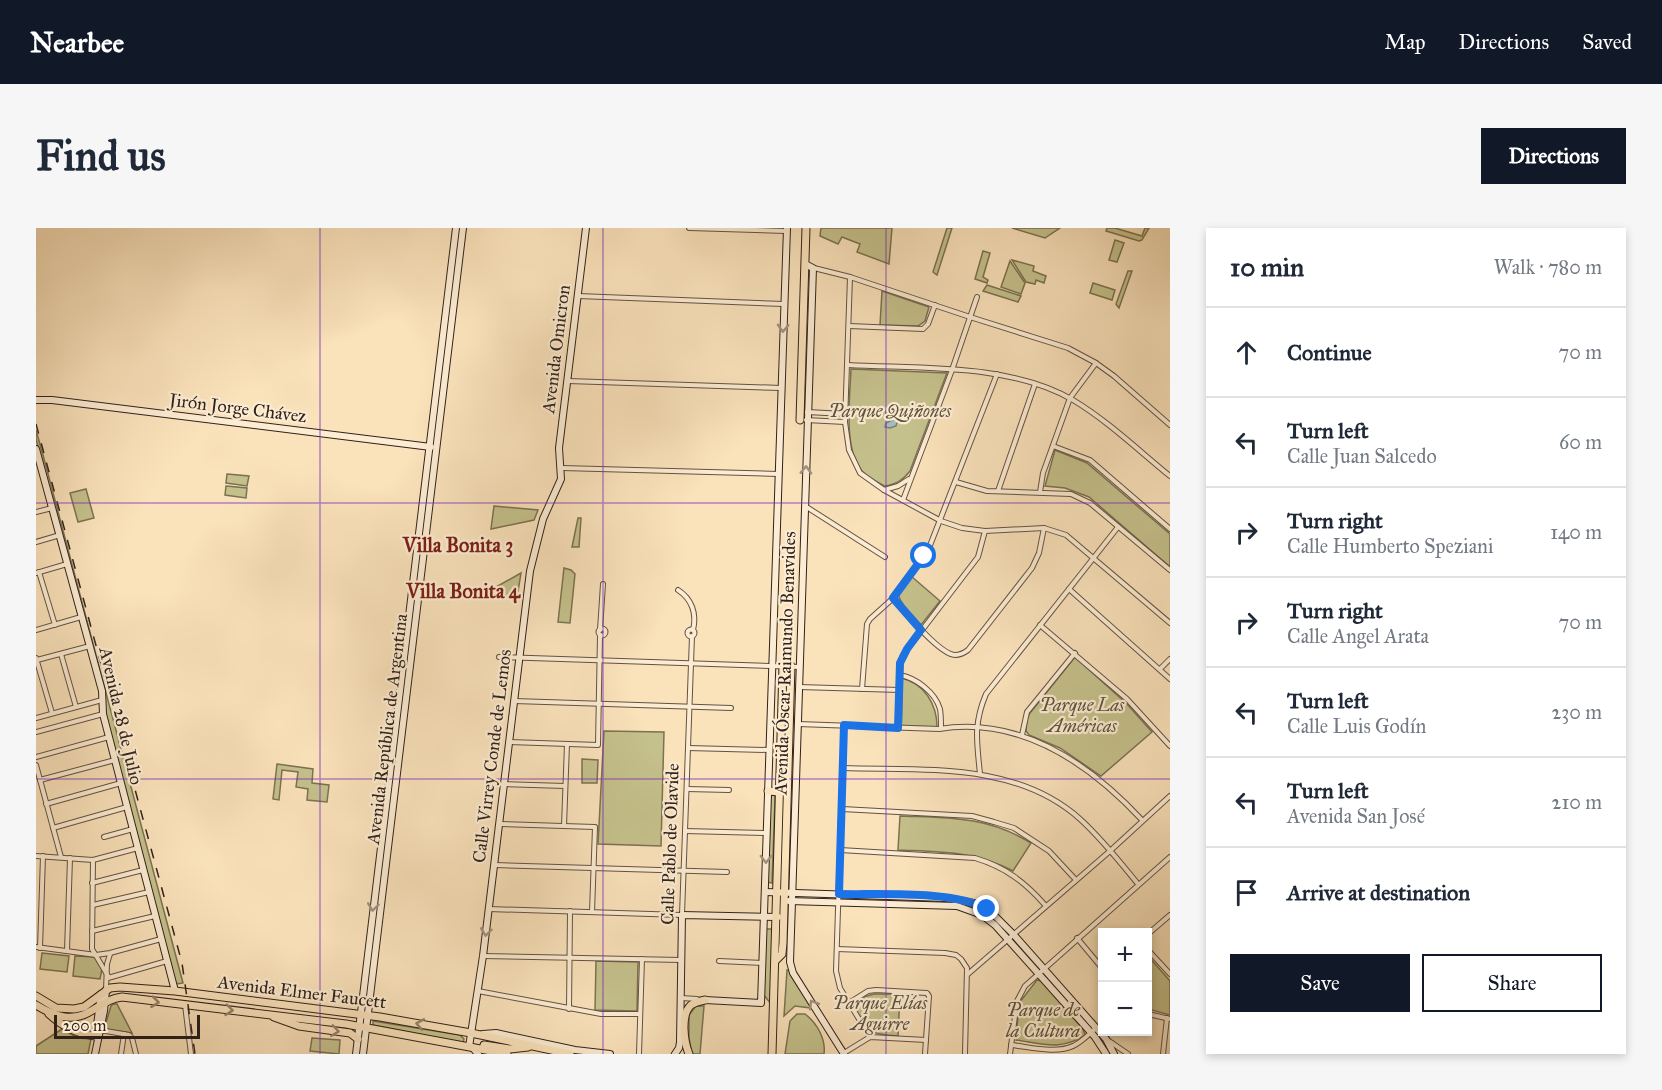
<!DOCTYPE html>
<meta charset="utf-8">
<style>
:root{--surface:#fff;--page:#f6f6f7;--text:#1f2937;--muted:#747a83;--line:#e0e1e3;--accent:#111827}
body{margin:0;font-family:"IM FELL Great Primer",serif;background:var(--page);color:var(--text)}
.controls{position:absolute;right:18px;bottom:18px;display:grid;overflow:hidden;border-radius:0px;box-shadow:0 3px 9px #0003}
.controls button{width:54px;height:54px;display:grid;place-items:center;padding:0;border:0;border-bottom:2px solid var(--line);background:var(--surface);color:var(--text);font:30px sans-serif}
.scale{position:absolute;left:18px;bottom:15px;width:146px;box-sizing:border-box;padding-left:6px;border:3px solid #312219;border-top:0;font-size:16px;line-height:21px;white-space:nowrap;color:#312219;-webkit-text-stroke:4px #fcecd3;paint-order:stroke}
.stop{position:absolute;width:18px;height:18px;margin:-14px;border:4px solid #1a73e8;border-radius:50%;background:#fff}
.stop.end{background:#1a73e8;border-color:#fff;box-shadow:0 2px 6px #0008}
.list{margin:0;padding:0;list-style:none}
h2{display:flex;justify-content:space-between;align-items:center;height:78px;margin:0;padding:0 24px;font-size:26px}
h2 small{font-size:20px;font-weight:400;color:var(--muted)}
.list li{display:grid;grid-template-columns:39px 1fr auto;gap:18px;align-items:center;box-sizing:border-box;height:90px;padding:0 24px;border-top:2px solid var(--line)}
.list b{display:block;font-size:22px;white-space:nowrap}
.list p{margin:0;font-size:20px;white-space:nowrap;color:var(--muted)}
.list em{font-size:20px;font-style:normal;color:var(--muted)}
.actions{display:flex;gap:12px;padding:18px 24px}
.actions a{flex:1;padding:14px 0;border:2px solid var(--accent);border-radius:0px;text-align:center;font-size:21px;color:var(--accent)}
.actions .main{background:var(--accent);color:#fff}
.icon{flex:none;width:33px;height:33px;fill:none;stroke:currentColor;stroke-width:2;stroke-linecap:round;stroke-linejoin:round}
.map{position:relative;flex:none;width:1134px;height:826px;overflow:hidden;border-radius:0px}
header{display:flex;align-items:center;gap:36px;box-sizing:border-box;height:84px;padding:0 30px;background:var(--accent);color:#fff}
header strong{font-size:28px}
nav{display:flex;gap:33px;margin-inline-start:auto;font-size:21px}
.intro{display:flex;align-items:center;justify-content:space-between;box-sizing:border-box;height:144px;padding:0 36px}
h1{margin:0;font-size:42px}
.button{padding:15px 27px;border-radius:0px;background:var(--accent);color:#fff;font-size:21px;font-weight:700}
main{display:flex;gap:36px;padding:0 36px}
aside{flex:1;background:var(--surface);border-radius:0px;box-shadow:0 3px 9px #0003}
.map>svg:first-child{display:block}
.green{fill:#c5c18c;stroke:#7b7252;stroke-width:1.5}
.water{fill:#a4bbbc;stroke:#767e7b;stroke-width:1.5}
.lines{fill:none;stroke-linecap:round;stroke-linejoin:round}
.street-casing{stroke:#635242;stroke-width:6}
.secondary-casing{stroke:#312219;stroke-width:8}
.primary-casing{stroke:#312219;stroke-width:9}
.street{stroke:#fcecd3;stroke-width:4}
.secondary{stroke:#fcecd3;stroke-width:6}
.primary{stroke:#fae2bb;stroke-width:7}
.rail{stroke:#312219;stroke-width:1.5;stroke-dasharray:10 10;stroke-linecap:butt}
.oneway{stroke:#a1917f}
.oneway2{stroke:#96826a}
.route{stroke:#1a73e8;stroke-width:8}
.grid{fill:none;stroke:#7b2cbf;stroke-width:1.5;stroke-opacity:0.55}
.labels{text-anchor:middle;stroke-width:4.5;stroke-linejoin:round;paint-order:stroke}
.street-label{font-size:18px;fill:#312219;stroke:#fcecd3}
.park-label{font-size:18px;font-style:italic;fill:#5d523c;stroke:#fcecd3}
.neighbourhood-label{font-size:20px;font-weight:bold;fill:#7a1f14;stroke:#fcecd3}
</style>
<header>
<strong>Nearbee</strong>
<nav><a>Map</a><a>Directions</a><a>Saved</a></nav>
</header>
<div class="intro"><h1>Find us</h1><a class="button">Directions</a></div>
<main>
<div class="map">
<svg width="1134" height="826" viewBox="0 0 1134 826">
<rect width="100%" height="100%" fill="#fae2bb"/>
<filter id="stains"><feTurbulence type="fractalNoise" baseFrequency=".00333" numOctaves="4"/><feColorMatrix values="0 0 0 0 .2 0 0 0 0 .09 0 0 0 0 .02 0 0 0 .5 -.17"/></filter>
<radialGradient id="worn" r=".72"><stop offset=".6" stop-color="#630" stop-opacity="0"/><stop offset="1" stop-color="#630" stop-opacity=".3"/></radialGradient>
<g class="green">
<polygon points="785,0 856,0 853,36 821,24 824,16 806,9 802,16 784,8"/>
<polygon points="911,0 916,0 901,47 897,44"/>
<polygon points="976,0 1024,0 1009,10"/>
<polygon points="1071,0 1079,0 1106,8 1109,0 1113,0 1106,12 1103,13 1070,3"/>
<polygon points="1079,12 1088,15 1081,34 1073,32"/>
<polygon points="947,23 954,25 947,49 952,52 951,55 939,51"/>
<polygon points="976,32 998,38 997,43 1010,48 1008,55 1000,52 999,56 990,54"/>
<polygon points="974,33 989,55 985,66 965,59"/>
<polygon points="1092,43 1096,43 1083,80 1080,76"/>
<polygon points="1057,55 1079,62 1076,72 1054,65"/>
<polygon points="951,57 985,68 982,74 947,63"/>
<polygon points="846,63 893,79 889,93 882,98 844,97"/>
<path d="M815,141L911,145L874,243C867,252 861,256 849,258C841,254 832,250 826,243C807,221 814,169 815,141Z"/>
<polygon points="0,202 7,227 147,755 141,756 137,750 67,480 67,469 0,211"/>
<polygon points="1019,222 1051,235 1134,306 1134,339 1053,269 1029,260 1009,258"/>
<polygon points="191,246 213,248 211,258 190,255"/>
<polygon points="190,258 211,260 210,270 189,267"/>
<polygon points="50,261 58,290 42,294 34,265"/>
<polygon points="458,278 502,282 498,292 455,301"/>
<polygon points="542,290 545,290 543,319 536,319"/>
<polygon points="528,340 535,342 539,346 534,395 522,394"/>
<polygon points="485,345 481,370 453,367 453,363"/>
<path d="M875,348L904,373L885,397C877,387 865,378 862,366Z"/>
<polygon points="1039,429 1091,476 1116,504 1065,548 1024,520 993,507 990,503 991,491 994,485"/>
<path d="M865,450C888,455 901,476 901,499L865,498Z"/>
<polygon points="749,453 752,453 745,655 742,633"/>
<polygon points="568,503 628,504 625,618 562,616"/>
<polygon points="546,531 562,532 561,555 546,555"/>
<polygon points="241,536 277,541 276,555 293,557 291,574 271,572 272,561 260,559 262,544 246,542 243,572 237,571"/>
<polygon points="736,566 739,566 739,570 736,655 731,654 733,569"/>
<path d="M864,588C914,590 951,588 995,615L977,643C940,623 904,624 862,622Z"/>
<path d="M814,669C847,670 913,666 942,678C954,683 962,694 970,702L968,705L928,678L813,673Z"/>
<polygon points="730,701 736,701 736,785 735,776 727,766"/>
<polygon points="6,725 33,728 31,744 4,741"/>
<polygon points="39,728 60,729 66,741 64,751 37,748"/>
<polygon points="1112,728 1134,753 1134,787 1112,781"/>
<polygon points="560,733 602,734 601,783 559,782"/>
<polygon points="751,742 754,743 775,780 759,778 748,788"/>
<path d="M1001,752L1005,753L1047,801L1049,807C1025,823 1007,816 980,812L983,775Z"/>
<path d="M838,766H864L862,808C830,806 832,804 817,777L827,769Z"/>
<polygon points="77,776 81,776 96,805 68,801 75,778"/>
<polygon points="660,778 668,778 664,826 656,826 653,810 653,787"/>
<path d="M761,786H769C781,795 790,811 788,826H749L754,793Z"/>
<polygon points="337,793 424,807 428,811 427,815 337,797"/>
<polygon points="26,801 42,810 55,811 52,826 0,826 0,818"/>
<polygon points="276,810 304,812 303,826 274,823"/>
</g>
<polygon class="water" points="854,182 860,184 862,191 860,198 854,200 849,199 850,195 856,192 855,189 850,187 850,183"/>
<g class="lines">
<defs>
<g id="street">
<polyline points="653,0 750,3"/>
<polyline points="778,40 814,49 934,89 1032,120 1060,135 1078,148 1134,197"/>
<polyline points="814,49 809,194 813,222 824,245 848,262 905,293 926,300 949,303 1008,300 1030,307 1134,395"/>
<polyline points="542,68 748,76"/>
<polyline points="813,98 887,101 892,96 899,77"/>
<path d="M812,137C883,141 974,135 1037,172C1072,193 1102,222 1134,248"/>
<polyline points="532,153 745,160"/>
<polyline points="771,184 809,186"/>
<polyline points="770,192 809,194"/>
<polyline points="1017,218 1054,232 1134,301"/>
<polyline points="526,240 742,246"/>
<polyline points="920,254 951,263 1035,266 1054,275 1134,342"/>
<polyline points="848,262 862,258 873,251"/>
<polyline points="962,263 999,156"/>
<polyline points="1004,264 1007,245 1034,170 1060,135"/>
<polyline points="867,272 916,142 941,69"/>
<polyline points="769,278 849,329"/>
<polyline points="0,284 16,280"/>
<polyline points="0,314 24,307"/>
<polyline points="3,344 19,397"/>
<polyline points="0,345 31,336"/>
<polyline points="1033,361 1134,451"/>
<path d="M642,362C656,371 661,386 657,402"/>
<path d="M857,370C868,383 903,426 919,427C925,427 928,425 932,422L996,340L1003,325L1008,300"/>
<polyline points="1004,397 1091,471 1134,518"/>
<circle cx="566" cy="404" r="3.5"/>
<circle cx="655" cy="405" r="3.5"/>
<polyline points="0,402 45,389"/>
<polyline points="564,402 567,356"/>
<polyline points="25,426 40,479"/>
<polyline points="463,429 764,439"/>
<polyline points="0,430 16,485"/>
<polyline points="1,432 54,418"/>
<polyline points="1124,441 1134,431"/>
<path d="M864,447C880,450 899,464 904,481C905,487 905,494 905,500"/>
<polyline points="763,459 864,462"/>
<polyline points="826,461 831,396 834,391 854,373 893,320 961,146"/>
<polyline points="478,473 695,480"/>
<polyline points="0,490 66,472"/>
<path d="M762,496L903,501C985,488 1053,535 1106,592"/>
<polyline points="808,497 800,743 804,760 834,809"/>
<polyline points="863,500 864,435 867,427 942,329 949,303"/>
<polyline points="0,504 67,486"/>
<polyline points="986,507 991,484 1039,425"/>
<polyline points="473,514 562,517 564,407"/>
<polyline points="652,520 733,522"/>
<polyline points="0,529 73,509"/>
<polyline points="0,537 25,629"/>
<path d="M807,540C888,543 979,533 1044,591C1066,611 1084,634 1102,656"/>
<path d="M944,546C941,514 937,497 950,466L1082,299"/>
<polyline points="4,552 79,532"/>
<polyline points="468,556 529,558"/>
<polyline points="651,561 693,562"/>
<polyline points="10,576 85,555"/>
<polyline points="806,581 936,588 958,594 978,600 1013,623 1040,652"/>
<polyline points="463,596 559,599 556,684"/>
<polyline points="528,598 531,516"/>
<polyline points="17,600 91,579"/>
<polyline points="649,603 730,605"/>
<polyline points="68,609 97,601"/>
<path d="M804,622L939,630C969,639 989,654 1009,677"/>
<polyline points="0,628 57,632 102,620"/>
<polyline points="57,632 56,721 72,748"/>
<polyline points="459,637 691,644"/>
<polyline points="56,655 107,642"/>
<polyline points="57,677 113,664"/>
<polyline points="453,681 646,687 656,408"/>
<polyline points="56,703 119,688"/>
<polyline points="1112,706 1134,687"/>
<polyline points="1041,710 1066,740"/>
<polyline points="0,719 60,727 74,725 125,711"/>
<polyline points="4,720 7,628"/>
<polyline points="801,721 909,725 920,727 925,731 931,740 929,826"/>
<polyline points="1112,722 1134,746"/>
<polyline points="31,723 34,630"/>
<polyline points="447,728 645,732"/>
<polyline points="683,733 727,735"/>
<polyline points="932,746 1074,623 1134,568"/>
<polyline points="72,750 131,733"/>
<polyline points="70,762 71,736 74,726"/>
<polyline points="442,763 565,786 604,786"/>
<polyline points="645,770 661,771"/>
<polyline points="813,775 832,763 840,762 891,765 893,768 889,826"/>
<polyline points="149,777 155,826"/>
<polyline points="533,781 534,683"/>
<polyline points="1112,786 1134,791"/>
<polyline points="64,802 93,807 96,810 100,826"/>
<polyline points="1073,813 1092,826"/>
<path d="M975,817C994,819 1020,826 1037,818C1046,814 1053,806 1060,800"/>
<polyline points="808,825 834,809 890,812"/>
<polyline points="85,826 88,806"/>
<polyline points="603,826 606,731"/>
<polyline points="974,826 981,773 989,758 1134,629"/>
<polyline points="1127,826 1131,790"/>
</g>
<g id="secondary">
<polyline points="769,36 777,40 754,734 757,745 808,826"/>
<polyline points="0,172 16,172 395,219"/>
<polyline points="0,221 66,463 67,486 139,763"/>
<polyline points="729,664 911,670 942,676 957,686 977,706 1070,811 1078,826"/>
<polyline points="753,673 921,678 946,687 959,697 1059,809 1070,826"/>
<polyline points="669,772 725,775 751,0"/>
<polyline points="60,805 65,766"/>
<polyline points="447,806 460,805 539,822 574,826"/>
<polyline points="433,819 447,728 494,343 507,291 525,251 523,220 550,0"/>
<polyline points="436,819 442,826"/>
<polyline points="59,826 68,783 70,762"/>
<polyline points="320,826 420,0"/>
<polyline points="327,826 427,0"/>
<polyline points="639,826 643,820 644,814 646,687 742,689"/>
</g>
<g id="primary">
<polyline points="764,192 770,0"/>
<polyline points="732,563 743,564"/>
<polyline points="740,732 746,726 747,715 755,438"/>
<polyline points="0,768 20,780 38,781 48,779 74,760 84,759 139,763 344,789 435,805 534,826"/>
<path d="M0,777C18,788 36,795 55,783C66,777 72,771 86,769L310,796L471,826"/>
<path d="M13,786C27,799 40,805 59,808"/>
<polyline points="238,789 263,798 314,805 322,811"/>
<polyline points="447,821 448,817 474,821 492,819"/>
<path d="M653,826C648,814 644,787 655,777C659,774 664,773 669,772"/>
<polyline points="736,826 747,438"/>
</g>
</defs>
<use href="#street" class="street-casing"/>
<use href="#secondary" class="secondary-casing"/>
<use href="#primary" class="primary-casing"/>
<use href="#street" class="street"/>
<use href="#secondary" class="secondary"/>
<use href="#primary" class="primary"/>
<polyline class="rail" points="0,196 146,735 159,826"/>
</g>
<defs><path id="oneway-chevron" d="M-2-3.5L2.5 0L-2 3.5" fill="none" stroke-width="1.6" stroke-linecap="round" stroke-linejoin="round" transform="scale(1.5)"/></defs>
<g class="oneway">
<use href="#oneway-chevron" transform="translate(747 100) rotate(92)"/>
<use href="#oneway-chevron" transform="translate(770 242) rotate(-88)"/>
<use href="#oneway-chevron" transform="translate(730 631) rotate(91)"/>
<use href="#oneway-chevron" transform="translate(337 679) rotate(97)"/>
<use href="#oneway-chevron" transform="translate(450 704) rotate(97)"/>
<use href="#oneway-chevron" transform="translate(777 776) rotate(-122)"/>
</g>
<g class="oneway2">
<use href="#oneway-chevron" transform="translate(119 774) rotate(7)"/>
<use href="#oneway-chevron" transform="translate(193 782) rotate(6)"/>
<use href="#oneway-chevron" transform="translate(384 796) rotate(-170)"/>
<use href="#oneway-chevron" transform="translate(299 803) rotate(8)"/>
</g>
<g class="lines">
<path class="route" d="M888,328L857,370L885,402L871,421L864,435L862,500L808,497L803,666C843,667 917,662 951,681"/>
</g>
<path class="grid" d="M284,0V826M567,0V826M850,0V826M0,275H1134M0,551H1134"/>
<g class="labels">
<g class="street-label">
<text transform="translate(520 121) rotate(-83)" y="6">Avenida Omicron</text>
<text transform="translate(202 180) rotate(7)" y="6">Jirón Jorge Chávez</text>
<text transform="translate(749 435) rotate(-88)" y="6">Avenida Óscar Raimundo Benavides</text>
<text transform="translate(85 488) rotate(77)" y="6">Avenida 28 de Julio</text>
<text transform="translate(351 501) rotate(-83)" y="6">Avenida República de Argentina</text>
<text transform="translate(456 528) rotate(-83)" y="6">Calle Virrey Conde de Lemos</text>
<text transform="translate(634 616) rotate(-88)" y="6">Calle Pablo de Olavide</text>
<text transform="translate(266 764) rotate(7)" y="6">Avenida Elmer Faucett</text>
</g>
<g class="park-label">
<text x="854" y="189">Parque Quiñones</text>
<text x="1046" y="483">Parque Las<tspan x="1046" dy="21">Américas</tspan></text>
<text x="844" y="781">Parque Elías<tspan x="844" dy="21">Aguirre</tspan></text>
<text x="1007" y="788">Parque de<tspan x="1007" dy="21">la Cultura</tspan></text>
</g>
<g class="neighbourhood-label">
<text x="422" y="324">Villa Bonita 3</text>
<text x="427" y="370">Villa Bonita 4</text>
</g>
</g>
<rect width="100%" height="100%" filter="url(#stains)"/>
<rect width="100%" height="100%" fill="url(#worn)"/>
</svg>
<div class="controls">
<button>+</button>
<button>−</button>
</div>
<div class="scale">200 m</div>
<div class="stop" style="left:888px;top:328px"></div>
<div class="stop end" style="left:951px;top:681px"></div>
</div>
<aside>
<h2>10 min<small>Walk · 780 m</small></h2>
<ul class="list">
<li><svg class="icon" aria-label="ahead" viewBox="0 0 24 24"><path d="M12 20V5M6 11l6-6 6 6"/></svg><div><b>Continue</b></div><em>70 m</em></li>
<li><svg class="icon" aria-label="left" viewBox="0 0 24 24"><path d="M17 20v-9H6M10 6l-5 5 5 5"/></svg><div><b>Turn left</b><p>Calle Juan Salcedo</p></div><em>60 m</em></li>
<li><svg class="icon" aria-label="right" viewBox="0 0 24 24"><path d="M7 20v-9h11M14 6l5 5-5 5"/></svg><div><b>Turn right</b><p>Calle Humberto Speziani</p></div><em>140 m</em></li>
<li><svg class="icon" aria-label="right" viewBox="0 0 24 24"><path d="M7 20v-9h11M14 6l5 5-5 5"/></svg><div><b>Turn right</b><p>Calle Angel Arata</p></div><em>70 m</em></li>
<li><svg class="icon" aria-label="left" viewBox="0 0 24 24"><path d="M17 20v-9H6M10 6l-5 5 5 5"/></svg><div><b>Turn left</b><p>Calle Luis Godín</p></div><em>230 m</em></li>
<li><svg class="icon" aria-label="left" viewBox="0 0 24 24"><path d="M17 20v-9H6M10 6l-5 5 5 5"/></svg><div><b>Turn left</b><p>Avenida San José</p></div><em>210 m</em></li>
<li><svg class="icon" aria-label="arrive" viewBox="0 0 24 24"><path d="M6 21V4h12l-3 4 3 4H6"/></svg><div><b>Arrive at destination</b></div></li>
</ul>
<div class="actions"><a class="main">Save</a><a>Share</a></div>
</aside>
</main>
